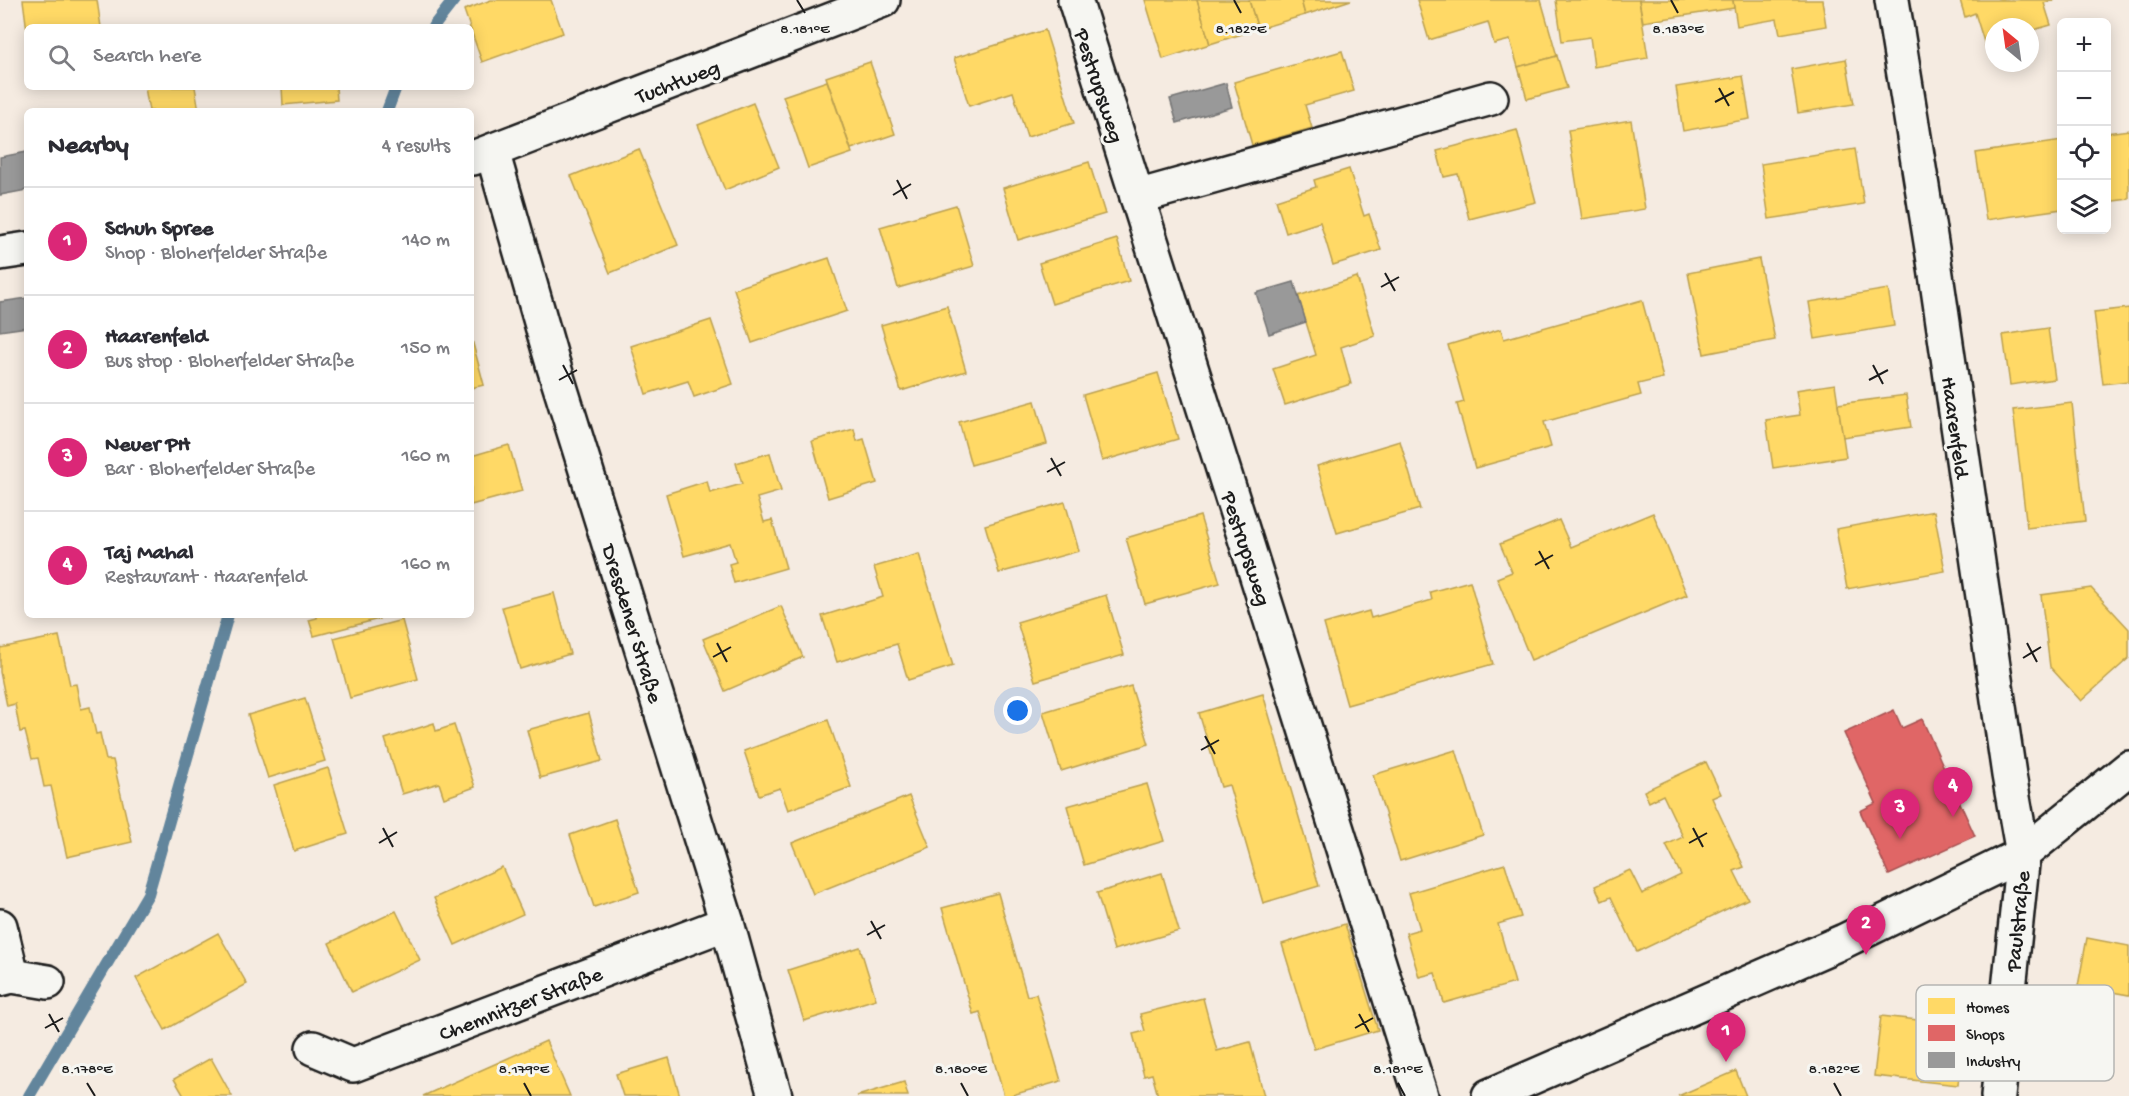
<!DOCTYPE html>
<meta charset="utf-8">
<style>
:root{--surface:#fff;--page:#f2f2f3;--text:#2b2b33;--muted:#7c7c81;--line:#e1e1e2;--accent:#db2777}
body{margin:0;font-family:"Gochi Hand",sans-serif;background:var(--page);color:var(--text)}
.controls{position:absolute;right:18px;top:18px;display:grid;overflow:hidden;border-radius:9px;box-shadow:0 3px 15px #0003}
.controls button{width:54px;height:54px;display:grid;place-items:center;padding:0;border:0;border-bottom:2px solid var(--line);background:var(--surface);color:var(--text);font:30px sans-serif}
.compass{position:absolute;left:1985px;top:18px;width:54px;height:54px;border-radius:50%;background:var(--surface);box-shadow:0 3px 15px #0003;rotate:331deg}
.you{position:absolute;left:1018px;top:711px;width:21px;height:21px;margin:-15px;border:4px solid #fff;border-radius:50%;background:#1a73e8;box-shadow:0 0 0 9px #1a73e833}
.badge{display:grid;place-items:center;width:39px;height:39px;border-radius:50%;background:var(--accent);color:#fff;font-size:20px;font-weight:700}
.pin{position:absolute;translate:-50% -50px;filter:drop-shadow(0 2px 3px #0008)}
.pin::after{content:'';position:absolute;top:32px;width:21px;height:18px;background:inherit;clip-path:polygon(0 0,100% 0,50% 100%)}
.list{margin:0;padding:0;list-style:none}
h2{display:flex;justify-content:space-between;align-items:center;height:78px;margin:0;padding:0 24px;font-size:26px}
h2 small{font-size:20px;font-weight:400;color:var(--muted)}
.list li{display:grid;grid-template-columns:39px 1fr auto;gap:18px;align-items:center;box-sizing:border-box;height:108px;padding:0 24px;border-top:2px solid var(--line)}
.list b{display:block;font-size:22px;white-space:nowrap}
.list p{margin:0;font-size:20px;white-space:nowrap;color:var(--muted)}
.list em{font-size:20px;font-style:normal;color:var(--muted)}
.icon{flex:none;width:33px;height:33px;fill:none;stroke:currentColor;stroke-width:2;stroke-linecap:round;stroke-linejoin:round}
.map{position:relative;flex:none;width:2129px;height:1096px;overflow:hidden}
.search{position:absolute;background:var(--surface);box-shadow:0 3px 15px #0003;left:24px;top:24px;width:450px;height:66px;display:flex;align-items:center;gap:15px;box-sizing:border-box;padding:0 21px;border-radius:9px;color:var(--muted);font-size:22px}
.panel{position:absolute;background:var(--surface);box-shadow:0 3px 15px #0003;left:24px;top:108px;width:450px;height:510px;border-radius:9px}
.map>svg:first-child{display:block}
.homes{fill:#ffd966;stroke:#bba050;stroke-width:1.5}
.shops{fill:#e06666;stroke:#a55050;stroke-width:1.5}
.industry{fill:#999;stroke:#747474;stroke-width:1.5}
.lines{fill:none;stroke-linecap:round;stroke-linejoin:round}
.stream{stroke:#62859c;stroke-width:12}
.minor-casing{stroke:#1c1c1c;stroke-width:38}
.minor{stroke:#f6f6f2;stroke-width:33}
.ticks{fill:none;stroke:#1c1c1c;stroke-width:2}
.labels{text-anchor:middle;stroke-width:6;stroke-linejoin:round;paint-order:stroke}
.street-label{font-size:22px;fill:#1c1c1c;stroke:#f6f6f2}
.key{fill:#f6f6f2;stroke:#b5b5b2;stroke-width:1.5}
.key-label{font-size:16px;fill:#1c1c1c}
.ticks-label{font-size:15px;text-anchor:middle;fill:#1c1c1c;stroke:#f6f6f2;stroke-width:6;stroke-linejoin:round;paint-order:stroke}
</style>
<div class="map">
<svg width="2129" height="1096" viewBox="0 0 2129 1096">
<rect width="100%" height="100%" fill="#f5ebe1"/>
<filter id="ink" filterUnits="userSpaceOnUse"><feTurbulence type="fractalNoise" baseFrequency=".0167" numOctaves="2"/><feDisplacementMap in="SourceGraphic" scale="12" xChannelSelector="R" yChannelSelector="G"/><feConvolveMatrix kernelMatrix="1 2 1 2 8 2 1 2 1" color-interpolation-filters="sRGB"/></filter>
<g filter="url(#ink)">
<g class="homes">
<polygon points="23,0 97,0 101,27 27,27 27,31"/>
<polygon points="491,0 551,0 563,33 482,62 464,10"/>
<polygon points="1145,0 1197,0 1210,44 1163,59"/>
<polygon points="1197,0 1249,0 1258,29 1210,44"/>
<polygon points="1249,0 1301,0 1305,15 1258,29"/>
<polygon points="1301,0 1351,0 1305,15"/>
<polygon points="1417,0 1541,0 1557,56 1518,67 1510,40 1494,44 1488,22 1429,40"/>
<polygon points="1556,0 1639,0 1648,58 1594,67 1590,37 1562,41"/>
<polygon points="1639,0 1733,0 1734,8 1643,22"/>
<polygon points="1733,0 1822,0 1826,26 1780,34 1777,19 1737,26"/>
<polygon points="1960,0 2054,0 2044,3 2051,25 2030,31 2030,27 1994,27 1994,42 1985,45 1975,13 1965,17"/>
<polygon points="1045,30 1074,123 1027,137 1013,92 969,106 954,58"/>
<polygon points="1342,51 1354,91 1305,105 1312,128 1252,145 1234,82"/>
<polygon points="1557,56 1567,88 1527,99 1518,67"/>
<polygon points="1846,59 1854,104 1798,113 1791,69"/>
<polygon points="870,62 895,134 851,149 826,77"/>
<polygon points="1743,76 1750,119 1683,131 1676,87"/>
<polygon points="827,81 852,153 808,168 783,96"/>
<polygon points="145,87 195,87 199,111 149,111"/>
<polygon points="282,87 336,87 337,100 283,105"/>
<polygon points="753,103 779,167 725,190 698,125"/>
<polygon points="1631,120 1645,209 1582,219 1568,130"/>
<polygon points="1517,130 1536,202 1469,219 1458,174 1444,177 1437,151"/>
<polygon points="2129,130 2129,199 2106,202 2106,133"/>
<polygon points="2062,140 2062,209 1986,220 1976,153"/>
<polygon points="639,149 678,245 610,273 571,176"/>
<polygon points="1855,149 1864,204 1769,219 1761,164"/>
<polygon points="1089,162 1105,214 1018,240 1003,188"/>
<polygon points="1349,169 1364,216 1369,214 1381,250 1333,265 1320,222 1286,233 1276,200 1316,187 1314,180"/>
<polygon points="956,205 974,266 898,288 880,227"/>
<polygon points="1117,239 1129,281 1052,304 1039,263"/>
<polygon points="829,258 847,311 752,343 734,289"/>
<polygon points="1759,259 1775,340 1704,354 1688,273"/>
<polygon points="1357,277 1375,336 1341,347 1351,384 1285,405 1273,369 1316,355 1298,296"/>
<polygon points="1888,289 1894,326 1815,339 1809,302"/>
<polygon points="1642,300 1663,378 1638,384 1641,395 1544,422 1551,447 1475,468 1457,404 1464,402 1448,345 1501,329 1504,339"/>
<polygon points="947,306 966,371 901,391 881,325"/>
<polygon points="2129,308 2129,381 2103,384 2094,312"/>
<polygon points="711,320 733,384 694,397 688,381 646,394 631,346"/>
<polygon points="2048,328 2055,379 2010,385 2003,335"/>
<polygon points="471,336 484,385 471,388"/>
<polygon points="1158,373 1178,439 1102,461 1083,395"/>
<polygon points="1835,384 1846,457 1773,468 1766,420 1800,415 1796,390"/>
<polygon points="1906,395 1911,427 1843,437 1838,404"/>
<polygon points="1035,401 1047,444 971,465 959,422"/>
<polygon points="2072,403 2085,521 2027,528 2013,410"/>
<polygon points="854,429 857,441 864,439 877,483 828,498 812,441"/>
<polygon points="1400,441 1420,509 1337,533 1317,466"/>
<polygon points="509,445 522,491 471,505 471,456"/>
<polygon points="770,453 781,491 757,498 764,522 772,520 786,568 734,583 729,564 736,562 730,543 684,556 666,494 707,481 710,493 742,484 736,463"/>
<polygon points="1065,502 1079,551 999,573 985,525"/>
<polygon points="1934,511 1945,571 1847,589 1836,529"/>
<polygon points="1653,513 1687,595 1531,660 1497,578 1512,572 1500,544 1559,520 1571,547"/>
<polygon points="1200,516 1220,583 1145,604 1126,538"/>
<polygon points="919,554 953,666 908,680 897,644 837,662 822,616 883,597 874,567"/>
<polygon points="1470,581 1493,664 1347,705 1324,624 1369,611 1371,618 1432,600 1430,592"/>
<polygon points="2091,588 2129,629 2129,658 2081,701 2050,667 2041,595"/>
<polygon points="554,593 570,654 520,669 502,607"/>
<polygon points="1106,595 1124,655 1035,681 1017,622"/>
<polygon points="781,606 803,657 725,691 703,639"/>
<polygon points="317,615 378,615 379,619 314,636 309,620 317,618"/>
<polygon points="402,620 418,679 350,698 334,638"/>
<polygon points="59,636 70,685 76,684 81,709 90,707 96,734 100,733 106,760 113,760 132,842 67,857 51,786 44,787 38,758 32,759 25,731 20,732 15,704 7,706 0,672 0,648"/>
<polygon points="1131,686 1149,744 1061,771 1043,712"/>
<polygon points="1263,694 1319,886 1263,903 1229,785 1221,787 1199,713"/>
<polygon points="305,698 325,761 268,778 248,715"/>
<polygon points="589,713 602,761 540,778 527,730"/>
<polygon points="828,720 851,787 788,810 780,788 759,795 744,751"/>
<polygon points="434,723 436,731 454,725 475,787 444,798 439,783 402,794 385,739"/>
<polygon points="1456,750 1483,835 1400,861 1373,775"/>
<polygon points="1706,762 1721,794 1712,798 1744,867 1734,871 1748,899 1637,952 1611,897 1602,901 1595,886 1630,870 1642,894 1681,875 1666,845 1683,837 1663,795 1649,802 1644,791"/>
<polygon points="328,768 348,834 294,851 274,785"/>
<polygon points="1147,784 1164,841 1084,865 1067,806"/>
<polygon points="909,796 930,847 813,894 792,843"/>
<polygon points="615,819 639,892 594,907 570,835"/>
<polygon points="1505,864 1521,917 1498,924 1515,983 1444,1003 1435,973 1419,977 1406,933 1420,929 1409,893"/>
<polygon points="502,867 523,914 455,945 434,898"/>
<polygon points="1162,873 1179,931 1114,950 1097,893"/>
<polygon points="998,893 1027,996 1036,994 1061,1081 1009,1096 1004,1096 980,1012 973,1014 942,908"/>
<polygon points="396,911 420,960 352,992 329,943"/>
<polygon points="1345,924 1378,1030 1314,1049 1282,944"/>
<polygon points="218,933 247,984 165,1030 136,978"/>
<polygon points="2087,938 2129,946 2129,995 2078,986"/>
<polygon points="860,947 876,999 804,1021 788,970"/>
<polygon points="1203,998 1217,1051 1250,1042 1264,1096 1158,1096 1152,1074 1144,1076 1133,1034 1145,1031 1140,1014"/>
<polygon points="1881,1016 1964,1025 1958,1085 1874,1076"/>
<polygon points="546,1041 570,1096 423,1096 524,1051"/>
<polygon points="211,1058 232,1096 184,1096 174,1079"/>
<polygon points="669,1058 680,1096 623,1096 616,1074"/>
<polygon points="1736,1071 1746,1096 1678,1096"/>
<polygon points="904,1082 908,1096 857,1096"/>
</g>
<polygon class="shops" points="1894,710 1902,728 1922,719 1975,836 1889,875 1860,811 1876,803 1844,733"/>
<g class="industry">
<polygon points="1226,83 1232,107 1177,123 1170,99"/>
<polygon points="27,152 27,190 0,195 0,157"/>
<polygon points="1294,282 1306,322 1269,334 1256,293"/>
<polygon points="27,298 27,327 0,331 0,302"/>
</g>
<g class="lines">
<g class="stream">
<polyline points="433,27 454,0"/>
<polyline points="387,111 396,87"/>
<polyline points="29,1096 148,894 228,615"/>
</g>
<defs>
<g id="minor">
<polyline points="1075,0 1421,1096"/>
<polyline points="1892,0 1934,261 2009,775 2023,854 1998,1096"/>
<polyline points="492,151 553,364 727,923 775,1096"/>
<polyline points="473,158 883,0"/>
<polyline points="1137,197 1491,98"/>
<polyline points="0,253 27,249"/>
<polyline points="0,926 12,976"/>
<polyline points="0,979 12,976 48,982"/>
<polyline points="313,1048 353,1065 727,923"/>
<polyline points="1489,1096 1844,941 2023,854 2129,768"/>
</g>
</defs>
<use href="#minor" class="minor-casing"/>
<use href="#minor" class="minor"/>
</g>
</g>
<path class="ticks" d="M797,0L805,13M1234,0L1241,13M1671,0L1678,13M1719,88L1729,106M1715,102L1734,92M897,180L907,199M893,195L911,184M1385,273L1395,291M1381,287L1399,277M563,365L573,384M1873,365L1883,384M559,380L577,370M1869,380L1888,370M1051,458L1061,476M1047,472L1065,462M1539,551L1549,569M1535,565L1553,555M717,643L727,662M2027,643L2037,662M713,657L731,647M2023,658L2041,647M1205,736L1215,754M1201,750L1219,740M383,828L393,847M1693,828L1703,847M379,843L397,832M1689,843L1707,833M871,921L881,939M867,935L885,925M49,1014L59,1032M1359,1014L1369,1032M45,1028L63,1018M1355,1028L1373,1018M87,1083L95,1096M524,1083L531,1096M961,1083L968,1096M1398,1083L1405,1096M1834,1083L1841,1096"/>
<g class="labels">
<g class="street-label">
<text transform="translate(677 80) rotate(-21)" y="8">Tuchtweg</text>
<text transform="translate(1101 85) rotate(72)" y="8">Pestrupsweg</text>
<text transform="translate(1957 427) rotate(82)" y="8">Haarenfeld</text>
<text transform="translate(1248 548) rotate(72)" y="8">Pestrupsweg</text>
<text transform="translate(634 623) rotate(73)" y="8">Dresdener Straße</text>
<text transform="translate(2016 921) rotate(-84)" y="8">Paulstraße</text>
<text transform="translate(520 1002) rotate(-21)" y="8">Chemnitzer Straße</text>
</g>
</g>
<rect x="1916" y="985" width="198" height="96" rx="9" class="key"/>
<rect x="1928" y="998" width="27" height="16" fill="#ffd966"/>
<rect x="1928" y="1025" width="27" height="16" fill="#e06666"/>
<rect x="1928" y="1052" width="27" height="16" fill="#999"/>
<g class="key-label">
<text x="1966" y="1012">Homes</text>
<text x="1966" y="1039">Shops</text>
<text x="1966" y="1066">Industry</text>
</g>
<g class="ticks-label">
<text x="805" y="33">8.181°E</text>
<text x="1241" y="33">8.182°E</text>
<text x="1678" y="33">8.183°E</text>
<text x="87" y="1073">8.178°E</text>
<text x="524" y="1073">8.179°E</text>
<text x="961" y="1073">8.180°E</text>
<text x="1398" y="1073">8.181°E</text>
<text x="1834" y="1073">8.182°E</text>
</g>
</svg>
<div class="controls">
<button>+</button>
<button>−</button>
<button><svg class="icon" aria-label="locate" viewBox="0 0 24 24"><circle cx="12" cy="12" r="6"/><path d="M12 2v4M12 18v4M2 12h4M18 12h4"/></svg></button>
<button><svg class="icon" aria-label="layers" viewBox="0 0 24 24"><path d="M12 4l9 5-9 5-9-5zM3 14l9 5 9-5"/></svg></button>
</div>
<svg class="compass" viewBox="-18 -18 36 36"><path d="M0-13l5 13h-10z" fill="#e53935"/><path d="M0 13l5-13h-10z" fill="#7c7c81"/></svg>
<div class="you"></div>
<div class="pin badge" style="left:1726px;top:1062px">1</div>
<div class="pin badge" style="left:1866px;top:955px">2</div>
<div class="pin badge" style="left:1900px;top:839px">3</div>
<div class="pin badge" style="left:1953px;top:817px">4</div>
<div class="search"><svg class="icon" aria-label="search" viewBox="0 0 24 24"><circle cx="10" cy="10" r="6"/><path d="M15 15l6 6"/></svg>Search here</div>
<section class="panel">
<h2>Nearby<small>4 results</small></h2>
<ul class="list">
<li><span class="badge">1</span><div><b>Schuh Spree</b><p>Shop · Bloherfelder Straße</p></div><em>140 m</em></li>
<li><span class="badge">2</span><div><b>Haarenfeld</b><p>Bus stop · Bloherfelder Straße</p></div><em>150 m</em></li>
<li><span class="badge">3</span><div><b>Neuer PH</b><p>Bar · Bloherfelder Straße</p></div><em>160 m</em></li>
<li><span class="badge">4</span><div><b>Taj Mahal</b><p>Restaurant · Haarenfeld</p></div><em>160 m</em></li>
</ul>
</section>
</div>
